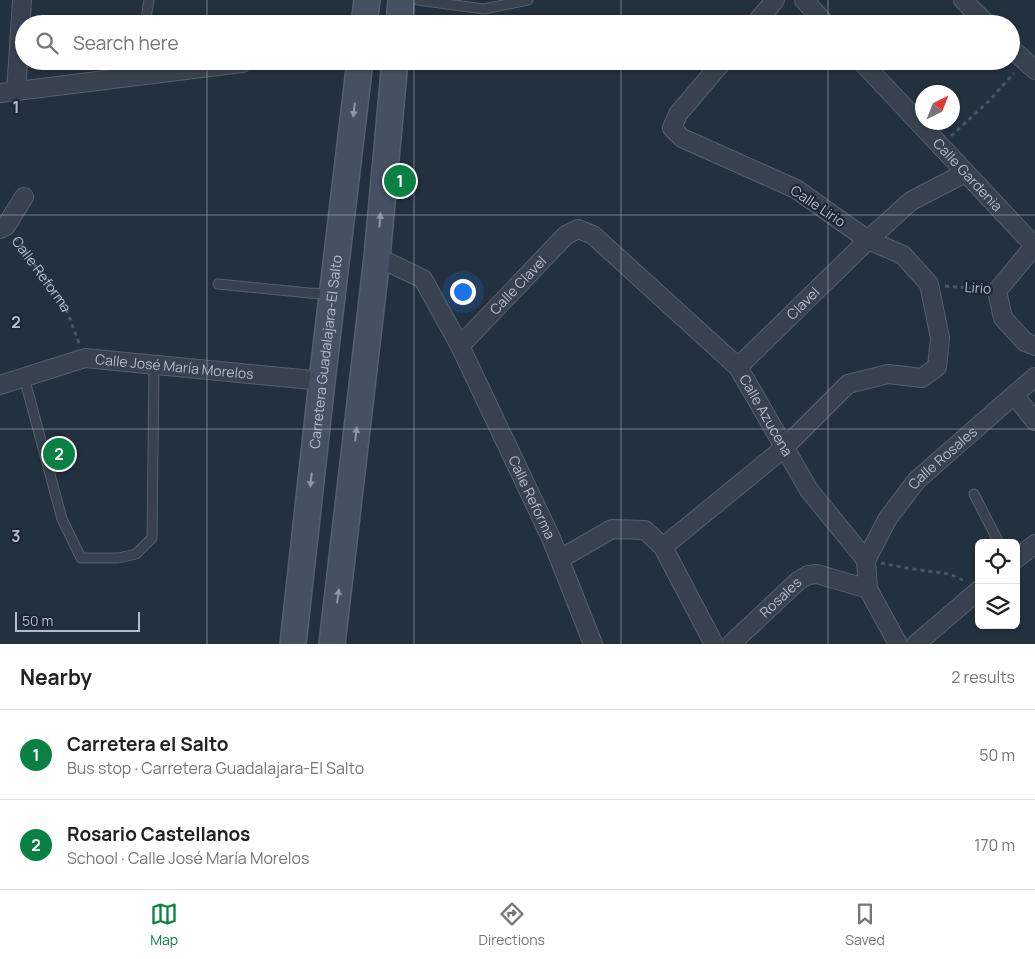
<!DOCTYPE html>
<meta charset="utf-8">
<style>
:root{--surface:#fff;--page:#f2f2f2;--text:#202124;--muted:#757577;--line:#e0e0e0;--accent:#0b8043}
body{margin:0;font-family:Manrope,sans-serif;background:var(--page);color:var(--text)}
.controls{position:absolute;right:15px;bottom:15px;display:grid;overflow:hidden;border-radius:8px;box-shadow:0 1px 4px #0004}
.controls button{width:45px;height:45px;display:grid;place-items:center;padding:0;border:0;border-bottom:1px solid var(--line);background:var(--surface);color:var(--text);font:25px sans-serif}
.compass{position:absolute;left:915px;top:85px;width:45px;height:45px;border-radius:50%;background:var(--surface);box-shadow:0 1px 4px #0004;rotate:43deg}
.scale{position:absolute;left:15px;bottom:12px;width:125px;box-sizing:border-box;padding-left:5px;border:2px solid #b3bdc9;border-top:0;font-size:14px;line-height:18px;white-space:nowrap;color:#b3bdc9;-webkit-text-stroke:4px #1c2733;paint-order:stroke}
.you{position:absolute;left:462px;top:291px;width:18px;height:18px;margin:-12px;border:4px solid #fff;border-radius:50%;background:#1a73e8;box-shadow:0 0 0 8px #1a73e833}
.badge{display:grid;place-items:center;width:32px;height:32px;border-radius:50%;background:var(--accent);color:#fff;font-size:16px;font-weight:700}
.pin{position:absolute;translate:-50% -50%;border:2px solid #fff;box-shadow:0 1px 5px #0006}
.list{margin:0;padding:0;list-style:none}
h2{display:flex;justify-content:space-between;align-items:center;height:65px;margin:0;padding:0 20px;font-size:21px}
h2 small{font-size:16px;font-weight:400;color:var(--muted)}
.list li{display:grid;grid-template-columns:32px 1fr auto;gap:15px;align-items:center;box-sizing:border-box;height:90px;padding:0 20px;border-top:1px solid var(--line)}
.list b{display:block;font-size:19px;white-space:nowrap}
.list p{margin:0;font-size:16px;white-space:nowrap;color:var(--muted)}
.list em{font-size:16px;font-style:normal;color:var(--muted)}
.icon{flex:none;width:28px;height:28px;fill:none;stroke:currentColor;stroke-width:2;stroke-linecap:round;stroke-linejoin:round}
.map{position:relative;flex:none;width:1035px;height:644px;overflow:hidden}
.search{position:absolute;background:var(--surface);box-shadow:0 1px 4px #0004;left:15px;right:15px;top:15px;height:55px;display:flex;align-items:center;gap:12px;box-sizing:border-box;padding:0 18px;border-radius:28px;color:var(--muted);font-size:19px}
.sheet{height:245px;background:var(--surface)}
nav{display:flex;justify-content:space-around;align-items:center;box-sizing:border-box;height:70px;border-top:1px solid var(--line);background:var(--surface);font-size:14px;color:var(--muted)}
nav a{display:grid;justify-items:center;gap:2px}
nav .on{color:var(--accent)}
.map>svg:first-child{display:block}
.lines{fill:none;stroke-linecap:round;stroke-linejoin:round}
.service-casing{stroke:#55606c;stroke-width:11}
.minor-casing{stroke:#55606c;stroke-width:20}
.secondary-casing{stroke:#55606c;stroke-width:28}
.path{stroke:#435a5c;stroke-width:3;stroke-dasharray:4 4;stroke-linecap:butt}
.service{stroke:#37424e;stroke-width:9}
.minor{stroke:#37424e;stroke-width:18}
.secondary{stroke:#455161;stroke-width:25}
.oneway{fill:#8c97a5}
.grid{fill:none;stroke:#b3bdc9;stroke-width:1;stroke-opacity:0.55}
.labels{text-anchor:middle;stroke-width:4.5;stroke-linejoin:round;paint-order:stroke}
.street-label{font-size:14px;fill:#b3bdc9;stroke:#1c2733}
.grid-label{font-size:16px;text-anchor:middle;font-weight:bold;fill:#b3bdc9;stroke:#1c2733;stroke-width:4.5;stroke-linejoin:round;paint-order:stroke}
</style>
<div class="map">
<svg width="1035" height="644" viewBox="0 0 1035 644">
<rect width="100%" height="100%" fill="#23303e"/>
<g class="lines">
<defs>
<g id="service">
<polyline points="418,0 484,9 528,0"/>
<polyline points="145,24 149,0"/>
<polyline points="136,76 139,61"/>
<polyline points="218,284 309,293 330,294"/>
<polyline points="24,377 62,519 81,558 118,558 136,554 152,538 154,364"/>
<polyline points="974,494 999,543"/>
</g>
<g id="minor">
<polyline points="804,0 826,24"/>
<polyline points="963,0 987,24"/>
<polyline points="755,24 775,0"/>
<polyline points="1011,48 1035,70"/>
<path id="s2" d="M861,61L1027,238L1035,245"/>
<polyline points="16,92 22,0"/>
<polyline points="0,93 242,63"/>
<polyline points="0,229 6,226 24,197"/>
<polyline points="1035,245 997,291 1003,318 1025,342 1035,346"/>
<path id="s3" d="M377,257L423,279L460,346L551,538L593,644"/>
<path id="s4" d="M460,346L566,235L578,229L593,235L738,367L809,490L866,560L868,589L898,644"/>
<path id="s5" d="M738,367L868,240L911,201L965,173"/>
<path id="s6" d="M0,385L85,358L322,381"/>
<polyline points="1014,395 1035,377"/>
<polyline points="663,547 784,448 848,384 888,374 922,378 937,367 940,338 929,284 903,255 868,240 796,189 682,138 672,128 678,114 723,61"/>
<polyline points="560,559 612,529 645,530 663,547 714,644"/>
<polyline points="1016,559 1035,544"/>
<path id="s7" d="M866,560L888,518L917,480L1014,395L1035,421"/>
<path id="s8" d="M731,644L798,581L808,575L817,574L868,589"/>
<polyline points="916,644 979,590"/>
</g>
<g id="secondary">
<polyline points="364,24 367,0"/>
<polyline points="399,24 401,0"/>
<path id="s9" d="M293,644L322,381L360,61"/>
<polyline points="332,644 377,257 395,61"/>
</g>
</defs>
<use href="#service" class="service-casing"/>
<use href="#minor" class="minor-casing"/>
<use href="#secondary" class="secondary-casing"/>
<g class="path">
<polyline points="258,63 341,63"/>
<polyline points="951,136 989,101 1014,73"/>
<path id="s1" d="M15,238L65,306L79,343"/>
<polyline points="945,286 981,289"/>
<polyline points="881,563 906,568 949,574 965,581"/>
</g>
<use href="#service" class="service"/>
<use href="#minor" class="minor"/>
<use href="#secondary" class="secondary"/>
</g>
<defs><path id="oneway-solid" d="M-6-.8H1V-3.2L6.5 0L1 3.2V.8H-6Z" transform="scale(1.25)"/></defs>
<g class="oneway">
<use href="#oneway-solid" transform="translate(354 110) rotate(97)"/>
<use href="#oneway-solid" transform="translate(380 220) rotate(-85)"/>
<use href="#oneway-solid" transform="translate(356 434) rotate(-83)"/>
<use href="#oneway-solid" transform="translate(311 480) rotate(96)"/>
<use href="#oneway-solid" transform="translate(338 596) rotate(-83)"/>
</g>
<path class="grid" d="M207,0V24M414,0V24M621,0V24M828,0V24M207,61V644M414,61V644M621,61V644M828,61V644M0,215H1035M0,429H1035"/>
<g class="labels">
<g class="street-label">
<text dy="5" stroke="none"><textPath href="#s2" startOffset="156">Calle Gardenia</textPath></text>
<text transform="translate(818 206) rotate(34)" y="5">Calle Lirio</text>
<text dy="5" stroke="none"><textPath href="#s1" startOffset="45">Calle Reforma</textPath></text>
<text dy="5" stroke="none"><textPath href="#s4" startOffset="84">Calle Clavel</textPath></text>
<text transform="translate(978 288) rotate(4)" y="5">Lirio</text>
<text dy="5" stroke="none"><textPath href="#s5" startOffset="91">Clavel</textPath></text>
<text dy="5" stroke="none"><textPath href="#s9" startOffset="294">Carretera Guadalajara-El Salto</textPath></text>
<text dy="5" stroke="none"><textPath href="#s6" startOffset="179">Calle José María Morelos</textPath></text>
<text dy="5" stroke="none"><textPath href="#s4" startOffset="435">Calle Azucena</textPath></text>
<text dy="5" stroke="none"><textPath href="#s7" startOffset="129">Calle Rosales</textPath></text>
<text dy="5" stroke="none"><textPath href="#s3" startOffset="295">Calle Reforma</textPath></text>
<text dy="5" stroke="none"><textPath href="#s8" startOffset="68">Rosales</textPath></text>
</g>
</g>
<g class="grid-label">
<text x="16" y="113">1</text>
<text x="16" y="328">2</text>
<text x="16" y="542">3</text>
</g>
</svg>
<div class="controls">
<button><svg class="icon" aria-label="locate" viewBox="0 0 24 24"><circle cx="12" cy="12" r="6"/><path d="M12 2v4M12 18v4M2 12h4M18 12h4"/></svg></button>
<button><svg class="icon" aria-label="layers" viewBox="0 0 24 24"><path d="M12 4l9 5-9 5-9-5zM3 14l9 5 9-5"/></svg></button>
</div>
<svg class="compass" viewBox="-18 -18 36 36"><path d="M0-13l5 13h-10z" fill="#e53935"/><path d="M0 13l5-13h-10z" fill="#757577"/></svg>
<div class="scale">50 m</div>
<div class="you"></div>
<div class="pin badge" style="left:400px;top:181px">1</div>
<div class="pin badge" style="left:59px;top:454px">2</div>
<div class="search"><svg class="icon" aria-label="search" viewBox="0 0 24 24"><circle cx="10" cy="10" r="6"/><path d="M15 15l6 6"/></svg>Search here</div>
</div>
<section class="sheet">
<h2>Nearby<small>2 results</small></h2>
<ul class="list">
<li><span class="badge">1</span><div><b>Carretera el Salto</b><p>Bus stop · Carretera Guadalajara-El Salto</p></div><em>50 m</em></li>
<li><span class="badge">2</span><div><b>Rosario Castellanos</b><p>School · Calle José María Morelos</p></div><em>170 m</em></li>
</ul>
</section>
<nav>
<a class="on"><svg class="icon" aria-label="map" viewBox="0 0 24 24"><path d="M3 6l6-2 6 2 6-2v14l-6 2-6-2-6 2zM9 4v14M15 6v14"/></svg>Map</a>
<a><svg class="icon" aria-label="directions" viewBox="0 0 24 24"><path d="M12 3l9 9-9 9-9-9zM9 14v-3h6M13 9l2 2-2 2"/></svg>Directions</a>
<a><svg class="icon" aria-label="saved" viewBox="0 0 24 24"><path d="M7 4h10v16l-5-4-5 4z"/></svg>Saved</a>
</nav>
